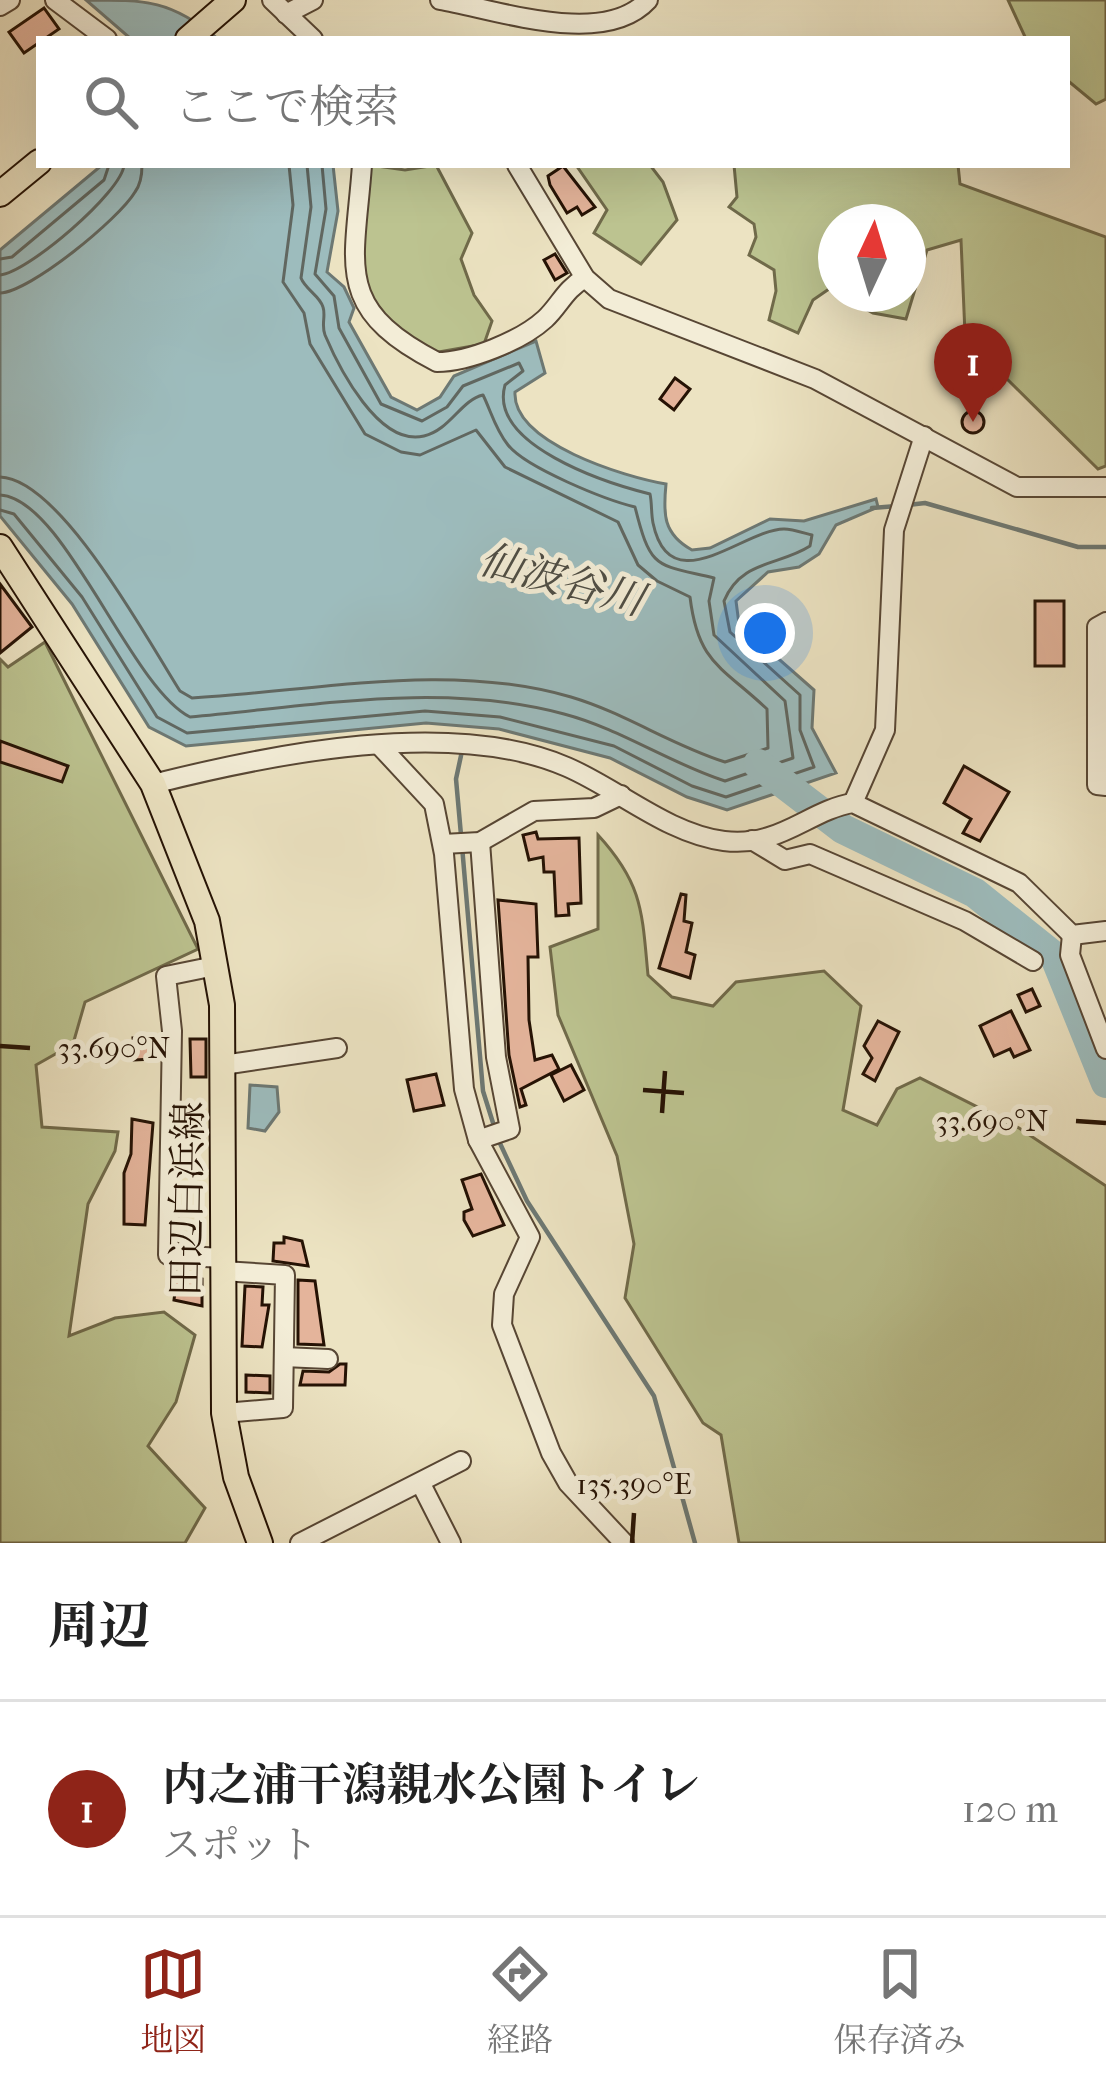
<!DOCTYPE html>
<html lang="ja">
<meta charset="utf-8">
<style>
:root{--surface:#fff;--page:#f2f2f2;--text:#222;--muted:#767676;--line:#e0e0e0;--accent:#8f2418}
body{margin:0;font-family:"IM FELL French Canon","Noto Serif JP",serif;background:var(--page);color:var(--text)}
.compass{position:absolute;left:818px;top:204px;width:108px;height:108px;border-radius:50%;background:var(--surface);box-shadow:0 12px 48px #0002;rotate:4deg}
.you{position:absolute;left:765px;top:633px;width:42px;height:42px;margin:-30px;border:9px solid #fff;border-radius:50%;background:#1a73e8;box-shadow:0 0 0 18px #1a73e833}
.badge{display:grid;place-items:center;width:78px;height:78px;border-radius:50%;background:var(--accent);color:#fff;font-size:39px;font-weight:700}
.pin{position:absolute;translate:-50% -99px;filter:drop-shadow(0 3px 6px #0008)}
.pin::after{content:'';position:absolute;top:63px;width:42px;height:36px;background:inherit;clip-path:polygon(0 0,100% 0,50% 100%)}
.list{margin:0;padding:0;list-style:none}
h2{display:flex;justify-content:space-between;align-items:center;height:156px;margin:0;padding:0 48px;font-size:51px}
h2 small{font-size:39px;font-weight:400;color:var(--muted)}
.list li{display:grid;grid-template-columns:78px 1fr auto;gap:36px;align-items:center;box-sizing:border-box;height:216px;padding:0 48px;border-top:3px solid var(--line)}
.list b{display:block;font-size:45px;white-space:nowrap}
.list p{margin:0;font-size:39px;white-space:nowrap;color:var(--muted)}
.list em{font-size:39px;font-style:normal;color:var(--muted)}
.icon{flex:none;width:66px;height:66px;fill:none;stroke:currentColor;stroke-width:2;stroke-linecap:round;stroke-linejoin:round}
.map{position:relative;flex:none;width:1106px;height:1543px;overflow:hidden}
.search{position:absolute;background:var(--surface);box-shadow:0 12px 48px #0002;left:36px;right:36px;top:36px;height:132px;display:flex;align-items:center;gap:30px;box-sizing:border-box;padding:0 42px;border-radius:0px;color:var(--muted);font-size:45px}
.sheet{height:372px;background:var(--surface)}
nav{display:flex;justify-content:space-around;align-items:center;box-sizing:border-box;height:168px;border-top:3px solid var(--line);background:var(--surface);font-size:33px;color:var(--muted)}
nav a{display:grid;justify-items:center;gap:6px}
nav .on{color:var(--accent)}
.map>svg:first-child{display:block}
.green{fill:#bcc390;stroke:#706a4a;stroke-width:3}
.water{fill:#9dbcbd;stroke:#6d7873;stroke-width:3}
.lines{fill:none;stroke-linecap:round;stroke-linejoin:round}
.shore{stroke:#616760;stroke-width:3}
.stream{stroke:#6d7873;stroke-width:4.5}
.river{stroke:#9dbcbd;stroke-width:30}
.building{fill:#e4b49b;stroke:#251204;stroke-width:3}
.minor-casing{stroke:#574634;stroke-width:22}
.major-casing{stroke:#251204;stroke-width:28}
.minor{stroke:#f3edd7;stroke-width:18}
.major{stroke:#ece3c2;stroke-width:24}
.ticks{fill:none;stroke:#251204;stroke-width:4.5}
.labels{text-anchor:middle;stroke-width:10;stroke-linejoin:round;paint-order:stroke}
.street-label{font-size:39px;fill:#251204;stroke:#f3edd7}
.water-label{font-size:42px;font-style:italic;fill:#4f4e45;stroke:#f3edd7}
.ticks-label{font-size:30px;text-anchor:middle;fill:#251204;stroke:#f3edd7;stroke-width:10;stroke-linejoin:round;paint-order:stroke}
</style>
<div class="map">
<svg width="1106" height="1543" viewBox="0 0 1106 1543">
<rect width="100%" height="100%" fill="#ece3c2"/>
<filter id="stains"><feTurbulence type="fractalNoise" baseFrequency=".00167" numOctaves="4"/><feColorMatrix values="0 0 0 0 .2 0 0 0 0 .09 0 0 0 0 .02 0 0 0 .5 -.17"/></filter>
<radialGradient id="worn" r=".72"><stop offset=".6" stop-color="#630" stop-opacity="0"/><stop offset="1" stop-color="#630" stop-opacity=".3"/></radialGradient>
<g class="green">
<polygon points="1008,0 1106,0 1106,99 1096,104 1067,80 1067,39 1026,39"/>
<path d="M370,165L405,170L436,165L472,233L461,259L474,295L492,321L484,344L433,353C340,296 360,262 370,165Z"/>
<polygon points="576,165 650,165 663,182 677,220 641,264 594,233 607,210"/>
<polygon points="734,165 958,165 960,184 1106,237 1106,466 1098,469 1003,375 967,381 961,240 927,250 906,319 873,313 839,294 908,294 908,222 836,222 836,292 829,289 813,300 798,333 769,320 776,291 774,270 749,255 756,237 754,224 729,207 737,197"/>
<polygon points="45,642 198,949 85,1002 73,1044 36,1065 42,1127 118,1132 115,1151 88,1204 69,1336 115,1318 164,1312 195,1335 176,1402 148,1446 205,1508 185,1543 0,1543 0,659 8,667"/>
<path d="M598,835C643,884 642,912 648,975L672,997L713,1006L736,982L824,971L861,1006L843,1110L877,1125L897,1089L920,1078L1019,1128L1106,1186V1543H739L721,1435L703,1423L625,1298L634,1244L617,1156L558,1015L550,947L598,929Z"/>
</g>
<g class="water">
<path d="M86,0C147,0 171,0 218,39H131Z"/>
<path d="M102,165H333L338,211L327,272L344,287L354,308L349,322L391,397L417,410L440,397L454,376L536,341L545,373L515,392C512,443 625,477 666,484C663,514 663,534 692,550L710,548L770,519L804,521L876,499L878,507L836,525L819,554L799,567L768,572L736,601L739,624L814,690L812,728L836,773L727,810L687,797L610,758L499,729L426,723L186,746L149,727L72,604L0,516V250Z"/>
<polygon points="250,1085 277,1087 279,1112 265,1131 248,1128"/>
</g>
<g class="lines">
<g class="shore">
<polyline points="0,259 12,257 104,180 109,165"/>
<path d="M0,275C27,273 122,192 124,165"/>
<path d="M0,293C30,292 119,219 135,192C141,184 142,175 142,165"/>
<path d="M0,477C61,479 148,641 180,691L192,698C318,691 447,661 571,697C625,713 671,745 725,762L768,748L767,709C721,666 698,663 690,597L657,581L638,565L618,522L505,467L476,430L420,455L401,452L365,434L310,344L304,313L283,282L293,205L289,165"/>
<path d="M0,495C64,498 130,687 190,717C313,706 442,681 564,714C621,729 669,763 725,781L793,758L785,701L714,635L709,601L714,578C656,564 651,571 635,507C606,500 526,468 508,445C495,429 491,411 483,395C461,400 450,430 424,436C379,447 339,368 325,335C321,325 326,316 323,307C320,296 305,289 301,278L311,207L307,165"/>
<path d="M0,510L14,514L82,597L157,717L187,733L425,711L500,717L614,746L692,786L726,797L814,767L800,730V695L730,632L724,601C741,560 779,566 810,546L812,535C804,533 792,529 784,529C744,529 670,604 653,523C651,513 652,503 650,494C606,483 488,445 505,385L523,371L519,363L463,386L447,407L422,421L381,404L339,328L334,296L315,274L326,209L322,165"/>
</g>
<g class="stream">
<polyline points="908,505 925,503 1078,547 1106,547"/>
<polyline points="872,508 897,506"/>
<polyline points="461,835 456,779 462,751"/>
<polyline points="462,846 483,1091 494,1126"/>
<polyline points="497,1137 527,1201 654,1396 695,1543"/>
</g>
<polyline class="river" points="758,764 843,829 975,893 1055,957 1106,1083"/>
</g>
<g class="building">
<polygon points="44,8 59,29 24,53 9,32"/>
<polygon points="563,166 595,207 582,215 577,207 567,213 550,185 548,176"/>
<polygon points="555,254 567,273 555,280 544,260"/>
<polygon points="675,378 690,389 674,410 660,399"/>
<circle cx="973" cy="422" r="11"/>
<polygon points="0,584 32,627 0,653"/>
<rect x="1035" y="601" width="29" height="65"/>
<polygon points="0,741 68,766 62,782 0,762"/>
<polygon points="964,766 1009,792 980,841 963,833 971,819 944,803"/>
<polygon points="536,832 538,839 579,838 581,903 568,904 569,915 556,916 554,872 544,872 543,857 529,860 523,835"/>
<polygon points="681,894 686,895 684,921 692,923 686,952 695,955 690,978 659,968"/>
<polygon points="498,900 536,904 538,957 528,957 529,1020 535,1060 552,1055 559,1069 521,1089 526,1105 520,1107 509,1055"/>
<polygon points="1032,989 1040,1006 1026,1012 1018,995"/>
<polygon points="1011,1011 1030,1050 1014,1057 1010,1049 994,1056 980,1026"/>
<polygon points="878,1021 899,1032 875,1081 863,1074 872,1058 864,1046"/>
<polygon points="153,1037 154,1059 134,1060 133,1038"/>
<polygon points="190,1039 206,1039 206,1077 191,1077"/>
<polygon points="571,1065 584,1090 564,1101 551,1075"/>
<polygon points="436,1074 444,1105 414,1111 407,1080"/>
<polygon points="132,1119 153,1123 145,1225 124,1224 124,1173 131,1154"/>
<polygon points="481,1174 504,1225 473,1236 464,1220 464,1212 472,1209 462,1180"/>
<polygon points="284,1237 302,1241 308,1266 273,1261 274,1243 284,1243"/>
<polygon points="168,1270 202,1279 202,1306 174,1300 175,1292 167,1292"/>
<polygon points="298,1280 315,1281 324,1345 298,1344"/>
<polygon points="245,1286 263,1287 262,1305 269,1305 262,1347 242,1346"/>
<polygon points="340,1364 346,1364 345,1385 300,1385 303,1371 329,1372"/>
<polygon points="246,1375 270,1376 270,1393 246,1392"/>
</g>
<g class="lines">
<defs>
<g id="minor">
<polyline points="55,0 107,39"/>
<polyline points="272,0 313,39"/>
<path d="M440,0C498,10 604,48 648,0"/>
<polyline points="0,6 10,0"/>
<polyline points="286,14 313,0"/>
<path d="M362,165C355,265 332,308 437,362C468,362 521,341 545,319C560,305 565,289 585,278"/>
<polyline points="517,165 585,278 609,299 815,379 1017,487 1106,487"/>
<polyline points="1106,622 1097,627 1097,785 1106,786"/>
<polyline points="381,747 434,804 444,854 464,1089 478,1140 530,1237 504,1294 502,1325 551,1453 568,1483 624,1543"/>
<path d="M153,784C272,754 452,717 567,767C618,789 668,834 724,841C780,848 809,810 853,803L1019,883L1072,935L1106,931"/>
<polyline points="853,803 885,730 894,530 924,436"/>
<polyline points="752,840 785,860 810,854 965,921 1033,961"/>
<polyline points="443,844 480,842 534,811 594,808 621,795"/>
<polyline points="1072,935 1070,955 1106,1049"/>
<polyline points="215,966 166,976 172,1031 168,1255 223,1258"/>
<polyline points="223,1065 337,1048"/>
<polyline points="478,1140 510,1129 496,1057 480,842"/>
<polyline points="223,1271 285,1275 283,1408 224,1413"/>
<polyline points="284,1357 328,1359"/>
<polyline points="421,1484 451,1543"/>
<polyline points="300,1543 461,1461"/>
</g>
<g id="major">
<polyline points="188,39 233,0"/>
<polyline points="0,194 39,162"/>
<polyline points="0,547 153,784 207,921 222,1005 224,1413 236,1477 260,1543"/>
</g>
</defs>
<use href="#minor" class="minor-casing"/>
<use href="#major" class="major-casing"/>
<use href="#minor" class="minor"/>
<use href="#major" class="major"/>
</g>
<path class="ticks" d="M0,1046L30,1048M643,1090L684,1093M662,1113L665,1071M1076,1121L1106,1123M632,1543L634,1513"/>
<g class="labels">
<g class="street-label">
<text transform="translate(186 1199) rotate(-89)" y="14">田辺白浜線</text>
</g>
<g class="water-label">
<text transform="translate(562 579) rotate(15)" y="15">仙波谷川</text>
</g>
</g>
<g class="ticks-label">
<text x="114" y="1058">33.690°N</text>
<text x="992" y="1131">33.690°N</text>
<text x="634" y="1494">135.390°E</text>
</g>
<rect width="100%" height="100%" filter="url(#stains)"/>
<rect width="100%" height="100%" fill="url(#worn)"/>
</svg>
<svg class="compass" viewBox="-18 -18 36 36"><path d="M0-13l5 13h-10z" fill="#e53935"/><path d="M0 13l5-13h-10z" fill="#767676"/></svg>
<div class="you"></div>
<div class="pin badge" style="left:973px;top:422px">1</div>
<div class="search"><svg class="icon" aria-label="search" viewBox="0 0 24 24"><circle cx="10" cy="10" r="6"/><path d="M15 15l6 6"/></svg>ここで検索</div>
</div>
<section class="sheet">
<h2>周辺<small></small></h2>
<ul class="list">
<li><span class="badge">1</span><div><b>内之浦干潟親水公園トイレ</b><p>スポット</p></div><em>120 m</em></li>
</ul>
</section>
<nav>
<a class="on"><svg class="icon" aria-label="map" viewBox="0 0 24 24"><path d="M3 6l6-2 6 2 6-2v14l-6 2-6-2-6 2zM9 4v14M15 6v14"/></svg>地図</a>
<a><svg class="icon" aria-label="directions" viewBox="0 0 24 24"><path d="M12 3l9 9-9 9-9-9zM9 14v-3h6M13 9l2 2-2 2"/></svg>経路</a>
<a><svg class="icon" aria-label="saved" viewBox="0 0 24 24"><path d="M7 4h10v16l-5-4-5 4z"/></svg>保存済み</a>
</nav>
